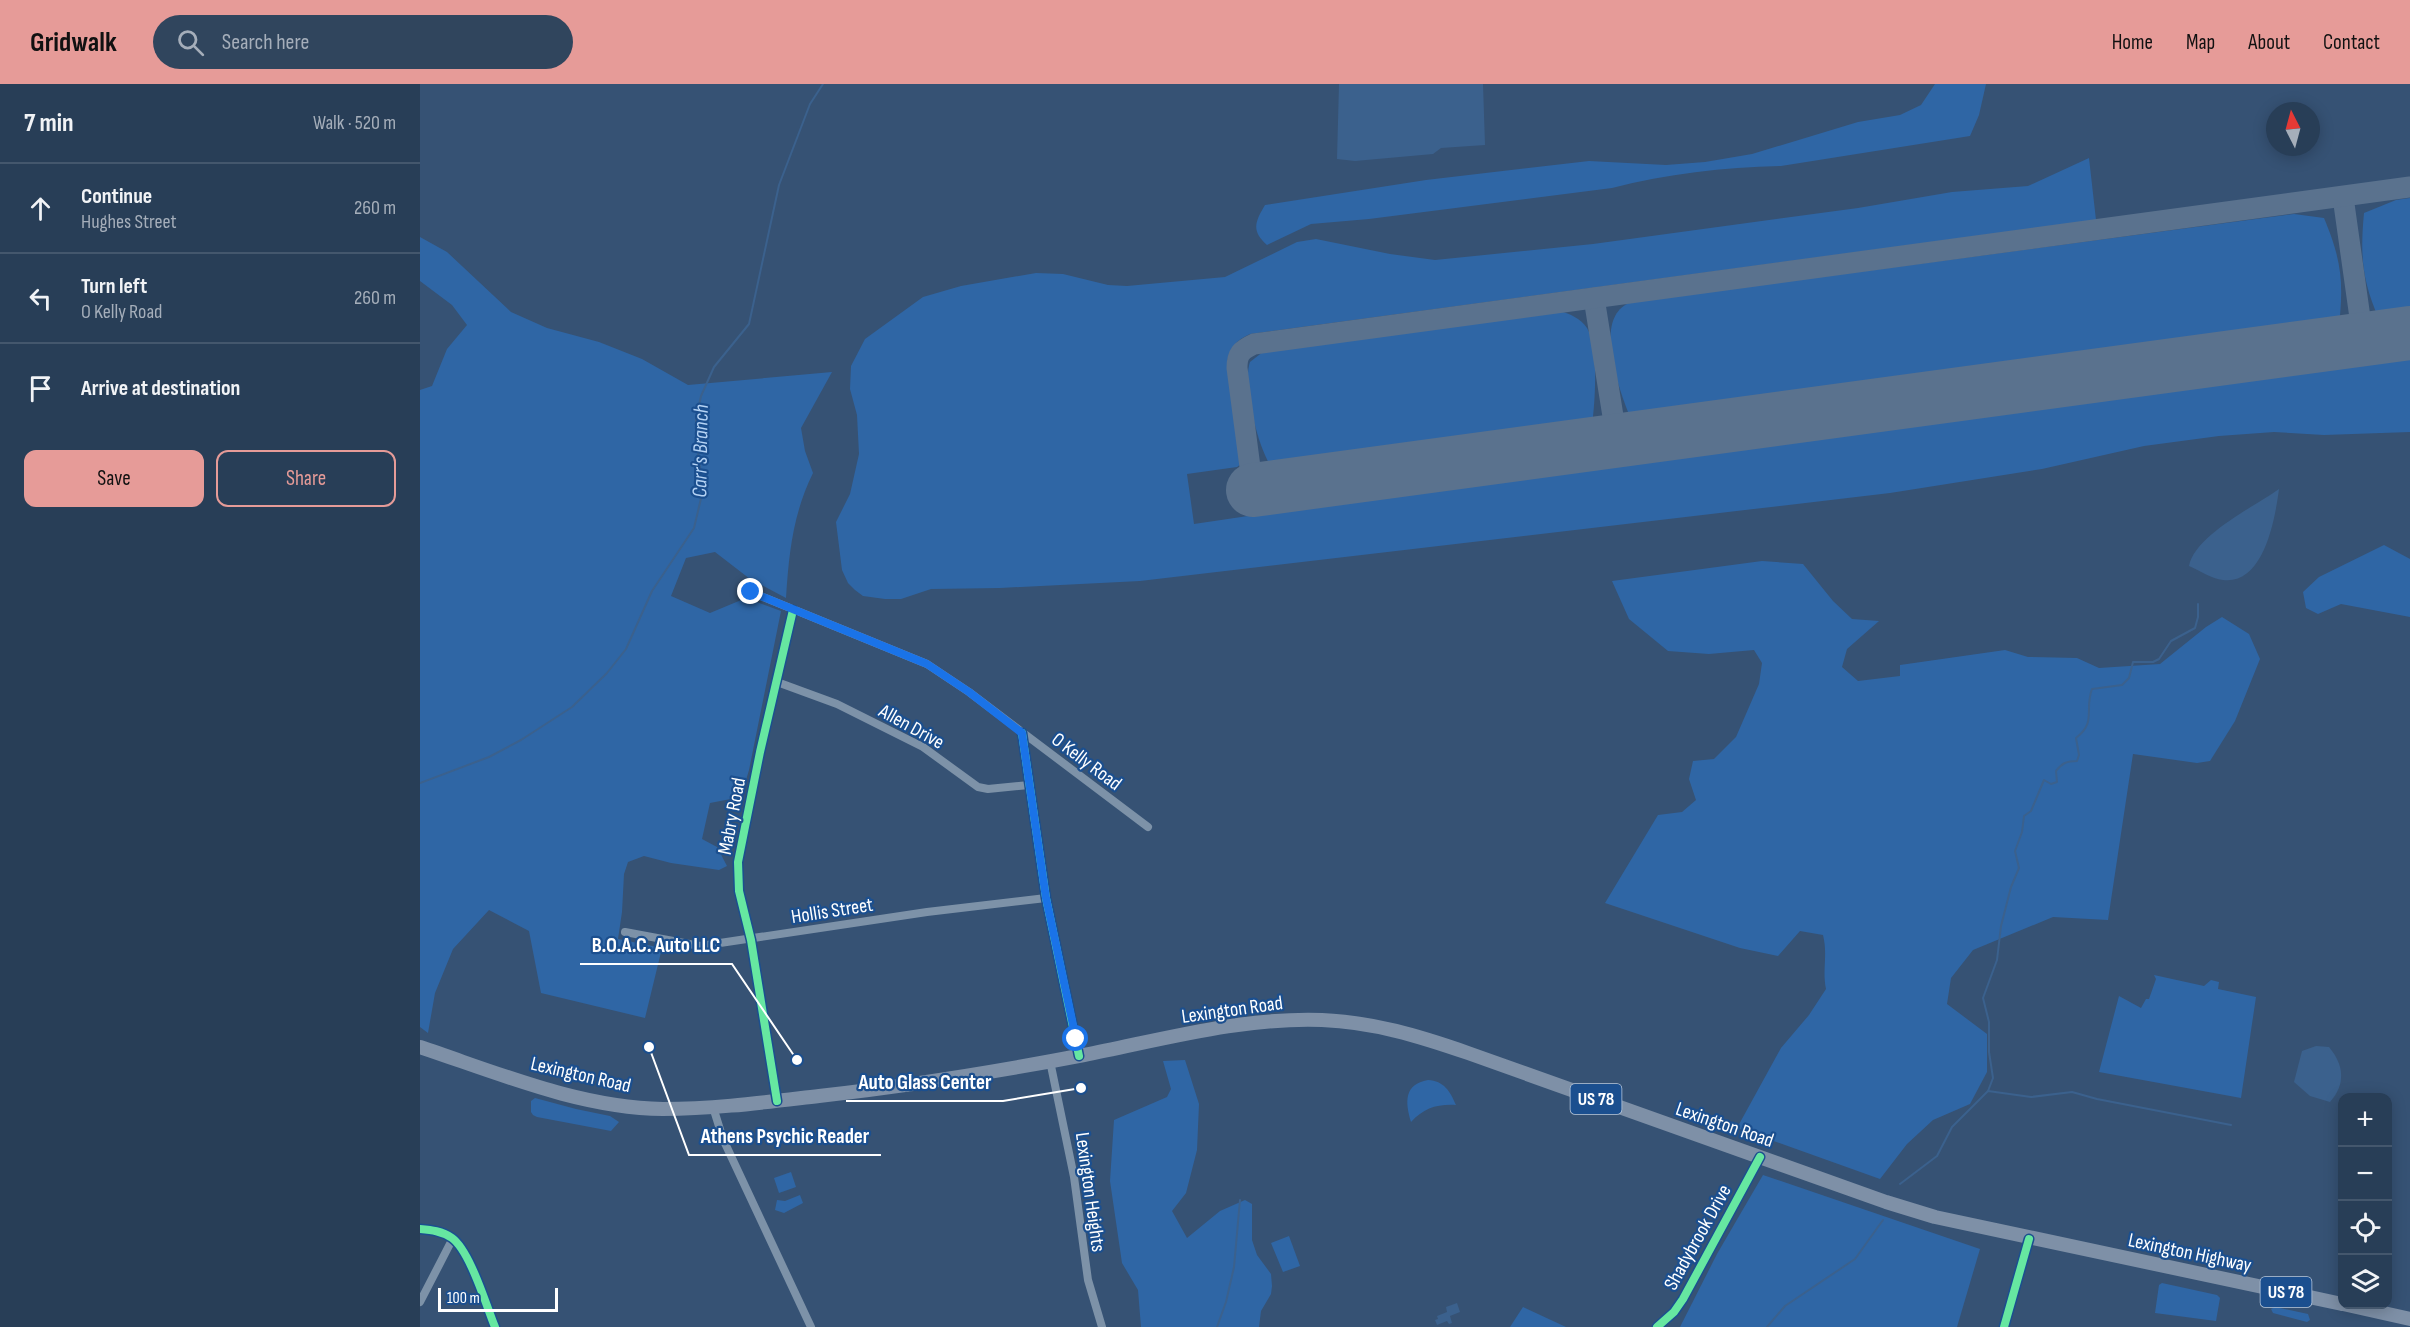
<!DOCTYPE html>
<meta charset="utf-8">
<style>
:root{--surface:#283e57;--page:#30455d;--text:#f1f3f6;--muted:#a5aeba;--line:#44576d;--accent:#e69b98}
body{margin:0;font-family:"Sofia Sans Condensed",sans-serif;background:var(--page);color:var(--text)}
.controls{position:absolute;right:18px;bottom:18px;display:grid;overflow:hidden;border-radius:12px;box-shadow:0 3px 15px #0003}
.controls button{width:54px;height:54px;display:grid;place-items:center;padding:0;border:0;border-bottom:2px solid var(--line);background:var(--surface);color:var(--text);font:30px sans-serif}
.compass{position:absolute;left:1846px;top:18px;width:54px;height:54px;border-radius:50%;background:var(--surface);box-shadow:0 3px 15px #0003;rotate:354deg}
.scale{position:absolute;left:18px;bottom:15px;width:120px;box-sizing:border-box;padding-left:6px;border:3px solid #fff;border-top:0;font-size:16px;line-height:21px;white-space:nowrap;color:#fff;-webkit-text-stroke:4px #1b4f8f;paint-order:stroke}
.stop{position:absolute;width:18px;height:18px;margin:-14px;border:4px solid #1a73e8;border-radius:50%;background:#fff}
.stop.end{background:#1a73e8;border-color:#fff;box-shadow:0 2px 6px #0008}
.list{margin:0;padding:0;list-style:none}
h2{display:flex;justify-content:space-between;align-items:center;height:78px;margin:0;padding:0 24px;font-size:26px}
h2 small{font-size:20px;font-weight:400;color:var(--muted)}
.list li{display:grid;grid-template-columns:39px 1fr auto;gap:18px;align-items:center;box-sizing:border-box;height:90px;padding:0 24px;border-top:2px solid var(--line)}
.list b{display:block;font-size:22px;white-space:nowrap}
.list p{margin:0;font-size:20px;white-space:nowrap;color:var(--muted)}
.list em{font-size:20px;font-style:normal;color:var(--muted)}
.actions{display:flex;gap:12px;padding:18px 24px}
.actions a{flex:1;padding:14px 0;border:2px solid var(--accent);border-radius:12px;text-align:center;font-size:21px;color:var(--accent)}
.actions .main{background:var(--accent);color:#111}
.icon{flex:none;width:33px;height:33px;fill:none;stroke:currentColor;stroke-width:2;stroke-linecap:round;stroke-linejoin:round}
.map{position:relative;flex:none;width:1990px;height:1243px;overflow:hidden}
header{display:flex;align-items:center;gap:36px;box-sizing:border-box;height:84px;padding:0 30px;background:var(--accent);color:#111}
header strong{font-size:28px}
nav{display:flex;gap:33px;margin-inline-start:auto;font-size:21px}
.search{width:420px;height:54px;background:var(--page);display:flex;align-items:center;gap:15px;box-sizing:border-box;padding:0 21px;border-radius:33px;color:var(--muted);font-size:22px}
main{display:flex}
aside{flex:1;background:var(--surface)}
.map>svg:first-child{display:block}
.green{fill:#2f66a5}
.water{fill:#3b618d}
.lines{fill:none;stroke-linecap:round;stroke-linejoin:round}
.stream{stroke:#3b618d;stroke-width:2}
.taxiway{stroke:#5a728e;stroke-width:21}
.runway{stroke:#5a728e;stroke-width:54}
.minor{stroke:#7d92a8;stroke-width:8}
.trunk{stroke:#7e90a7;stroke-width:14}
.cycleway-casing{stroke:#1b4f8f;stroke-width:11}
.cycleway{stroke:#66e7a1;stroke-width:8}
.route{stroke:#1a73e8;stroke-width:8}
.labels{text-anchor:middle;stroke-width:4.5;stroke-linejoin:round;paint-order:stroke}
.shield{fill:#1b4f8f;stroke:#bbcadd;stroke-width:1.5}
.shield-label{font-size:18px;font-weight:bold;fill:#fff}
.street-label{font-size:20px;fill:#fff;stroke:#1b4f8f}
.water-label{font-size:21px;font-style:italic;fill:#b5d3f5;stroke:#1b4f8f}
.leader{fill:none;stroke:#fff;stroke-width:2}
.callout-dot{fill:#fff;stroke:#1b4f8f;stroke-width:2}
.callout-label{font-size:21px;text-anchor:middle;font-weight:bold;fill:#fff;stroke:#1b4f8f;stroke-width:4.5;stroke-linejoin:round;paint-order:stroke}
</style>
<header>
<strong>Gridwalk</strong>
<div class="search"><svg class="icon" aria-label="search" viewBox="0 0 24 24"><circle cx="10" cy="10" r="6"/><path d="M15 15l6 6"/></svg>Search here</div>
<nav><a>Home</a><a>Map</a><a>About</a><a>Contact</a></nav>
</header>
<main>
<aside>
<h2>7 min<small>Walk · 520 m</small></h2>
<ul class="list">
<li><svg class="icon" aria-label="ahead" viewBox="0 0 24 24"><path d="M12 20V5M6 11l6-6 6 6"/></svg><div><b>Continue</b><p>Hughes Street</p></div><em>260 m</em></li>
<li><svg class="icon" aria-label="left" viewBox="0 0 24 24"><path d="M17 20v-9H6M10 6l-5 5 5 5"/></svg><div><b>Turn left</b><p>O Kelly Road</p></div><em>260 m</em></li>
<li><svg class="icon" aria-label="arrive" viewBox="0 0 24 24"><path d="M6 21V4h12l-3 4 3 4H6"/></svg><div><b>Arrive at destination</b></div></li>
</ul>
<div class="actions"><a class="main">Save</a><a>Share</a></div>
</aside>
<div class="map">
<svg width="1990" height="1243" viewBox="0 0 1990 1243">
<rect width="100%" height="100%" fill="#365274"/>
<g class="green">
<path d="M1515,0H1566L1559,31L1550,52L1361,82C1304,83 1247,90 1192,104L949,135L891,140L847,161C831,147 835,138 845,121L1006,96L1169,77L1246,81L1285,78L1332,70L1438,38L1480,31L1501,21Z"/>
<path d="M1669,74L1676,136L830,250C816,256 809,265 807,279L821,380L817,383L767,390L774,440L828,432V426L1990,269V348L1904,351L1854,348L1799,352L1724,362L1622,385L1470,409L720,497L580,504L511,505L481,515H465L443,512L435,506L428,499L422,486L416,438L430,410L439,370L437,331L430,305L431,282L445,255L503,213L541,202L616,189L643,190L688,201L707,202L805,193L877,158L896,155L970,170L1015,176L1173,160L1438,124L1532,108L1608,102Z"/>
<path d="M1990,114V232L1959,235C1942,197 1940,171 1944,129L1976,116Z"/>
<path d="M1874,130L1904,134C1921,175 1924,197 1919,241L1216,336L1210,333C1199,305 1171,231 1212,218Z"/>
<path d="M0,153L27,168L91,228L127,244L179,258L222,275L268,301L412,288L381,344L385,367L393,389C373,430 369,468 366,514L330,495L295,468L266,474L251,512L290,529L326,514L361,527L329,686L321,713L290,719L282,755L297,763L307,782L299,786L251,779L224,772L208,778L204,790L202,828L198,855L242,864L225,934L121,909L109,847L69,826L33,865L15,909L8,949L0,943V306L12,302L27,265L47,241L32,221L0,197Z"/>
<path d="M1140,227C1150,230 1160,234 1167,244C1179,263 1175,319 1172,341L852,384C838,365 822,300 830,278L844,267Z"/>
<polygon points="1964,461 1990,475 1990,533 1921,520 1898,530 1886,524 1883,508 1899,493"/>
<path d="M1342,477L1383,480L1413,517L1432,535L1459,537L1427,565L1422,583L1438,597L1480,592V581L1585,566L1608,573L1657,574L1679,584L1740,580L1786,543L1802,533L1829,550L1840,575L1815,637L1790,677L1777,679L1713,670L1688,836L1633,833L1553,866L1531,894L1527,920L1567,950V988L1550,1020L1513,1036L1487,1060L1460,1095L1317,1044L1361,964L1389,931L1406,905C1402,886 1408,871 1403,851L1380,847L1358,872L1320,864L1185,819L1238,731L1262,728L1276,716L1269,695L1273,677L1294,675L1316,653L1339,600L1342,579L1334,566L1289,570L1248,567L1209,535L1192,497Z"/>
<polygon points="1734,891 1784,902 1791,896 1799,898 1798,905 1836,913 1821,1014 1679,988 1699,912 1721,924 1726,915 1729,915 1736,895"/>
<polygon points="765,976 779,1020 777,1066 766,1109 752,1127 767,1154 800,1127 825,1116 832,1120 832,1156 837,1171 851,1190 852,1202 851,1210 841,1227 839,1243 721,1243 718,1206 702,1179 690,1097 694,1036 747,1013 751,1005 743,977"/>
<path d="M1008,996C1024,997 1030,1007 1036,1021C1017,1020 1004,1024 991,1038C985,1018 984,1000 1008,996Z"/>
<polygon points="115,1014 156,1025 190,1032 199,1038 191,1047 117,1033 113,1031 111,1028 111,1017"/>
<polygon points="371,1088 376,1103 359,1109 354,1094"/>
<polygon points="1343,1091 1560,1165 1537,1243 1260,1243 1297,1170"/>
<polygon points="380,1111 383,1119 364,1129 355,1126 357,1116 365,1117"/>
<polygon points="869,1152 880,1182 863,1188 851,1159"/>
<polygon points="1742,1199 1797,1211 1800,1214 1796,1237 1735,1229 1739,1201"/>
<polygon points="1103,1223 1146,1243 1090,1243"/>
<polygon points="1855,1223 1888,1230 1890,1236 1887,1238 1853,1229 1851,1225"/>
</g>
<g class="water">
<polygon points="919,0 1063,0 1065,61 1021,64 1013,70 935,77 917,75"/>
<path d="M1859,405C1855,435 1844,501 1803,496C1792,495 1779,486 1769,482C1775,451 1834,423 1859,405Z"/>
<path d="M1896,962L1909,963C1924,981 1926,1000 1910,1018L1890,1012L1874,998L1882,967Z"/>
<polygon points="1037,1219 1040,1228 1030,1232 1032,1239 1029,1240 1027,1237 1017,1241 1015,1236 1018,1235 1017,1232 1027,1228 1026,1223"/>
</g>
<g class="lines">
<g class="stream">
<polyline points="0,699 69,673 101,656 152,623 187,589 206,565 232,507 274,444 283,406 276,353 276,335 281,312 294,283 329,240 359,101 390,20 403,0"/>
<path d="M1568,1007L1573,994L1569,968V938L1563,914L1577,876L1581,842L1591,803L1599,784L1595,767L1602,748L1604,732L1611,727L1624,696L1631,700L1637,698L1636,687C1642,679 1647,677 1657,677L1659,671L1656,654C1677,638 1664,626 1672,605L1702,601L1709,594L1713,578H1733L1739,575L1751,557L1775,544L1778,533V520"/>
<polyline points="1480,1100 1517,1072 1532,1043 1568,1007 1611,1013 1652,1008 1677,1015 1811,1041"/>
<polyline points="797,1243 806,1218 814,1183 820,1116"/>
<polyline points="1347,1243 1365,1222 1435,1175 1463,1136"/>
</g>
<g class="taxiway">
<polyline points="1923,113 1943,255"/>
<polyline points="1174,214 1197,357"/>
<path d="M833,406L817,284C817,270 821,266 834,260L1990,103"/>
</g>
<polyline class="runway" points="833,406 1990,249"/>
<g class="minor">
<polyline points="331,508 507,580 549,608 728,743"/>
<polyline points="357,598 417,620 503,663 558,703 568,705 609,701"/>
<polyline points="602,649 626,814 659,972"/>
<polyline points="205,848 280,862 507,828 626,814"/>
<polyline points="630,977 654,1093 668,1196 682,1243"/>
<polyline points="357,1017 331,856 319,807 318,778 340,668 373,526"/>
<polyline points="293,1023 303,1055 391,1243"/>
<path d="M0,1145C11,1146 22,1147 32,1154C50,1167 66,1221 75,1243"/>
<polyline points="0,1218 33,1154"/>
<polyline points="1237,1243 1254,1228 1263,1215 1340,1073"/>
<polyline points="1584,1243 1609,1155"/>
</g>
<g class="trunk">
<path d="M0,963C78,989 160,1024 243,1025C295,1025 347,1018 399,1012C488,1002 575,988 664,971C741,956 822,933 902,936C953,938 999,952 1048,969L1466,1118L1515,1133L1922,1220"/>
<polyline points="1923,1220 1990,1235"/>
</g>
<defs>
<g id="cycleway">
<polyline points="602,649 626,814 659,972"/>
<polyline points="357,1017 331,856 319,807 318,778 340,668 373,526"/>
<path d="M0,1145C11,1146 22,1147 32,1154C50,1167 66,1221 75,1243"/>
<polyline points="1237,1243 1254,1228 1263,1215 1340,1073"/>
<polyline points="1584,1243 1609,1155"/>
</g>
</defs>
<use href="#cycleway" class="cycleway-casing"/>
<use href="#cycleway" class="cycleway"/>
</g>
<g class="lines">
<polyline class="route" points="331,508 507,580 549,608 602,649 626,814 656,955"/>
</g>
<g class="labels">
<g class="shield">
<rect x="1150.5" y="1000" width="51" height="30" rx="4.5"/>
<rect x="1840.5" y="1193" width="51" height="30" rx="4.5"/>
</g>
<g class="shield-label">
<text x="1176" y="1021">US 78</text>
<text x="1866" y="1214">US 78</text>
</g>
<g class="street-label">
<text transform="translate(492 642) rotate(29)" y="7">Allen Drive</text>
<text transform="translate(667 677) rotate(37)" y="7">O Kelly Road</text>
<text transform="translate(311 732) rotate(-79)" y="7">Mabry Road</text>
<text transform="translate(412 826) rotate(-9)" y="7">Hollis Street</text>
<text transform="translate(812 925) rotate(-8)" y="7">Lexington Road</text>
<text transform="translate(161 990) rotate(13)" y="7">Lexington Road</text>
<text transform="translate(1305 1040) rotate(19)" y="7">Lexington Road</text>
<text transform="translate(671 1108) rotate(82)" y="7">Lexington Heights</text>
<text transform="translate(1277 1153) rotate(-61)" y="7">Shadybrook Drive</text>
<text transform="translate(1770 1168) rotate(12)" y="7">Lexington Highway</text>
</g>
<g class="water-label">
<text transform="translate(280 367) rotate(-89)" y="7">Carr's Branch</text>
</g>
</g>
<path class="leader" d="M377 976L312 880H160M661 1004L583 1017H426M229 963L269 1071H461"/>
<g class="callout-dot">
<circle cx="377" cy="976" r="6"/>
<circle cx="661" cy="1004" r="6"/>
<circle cx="229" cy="963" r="6"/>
</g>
<g class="callout-label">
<text x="236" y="868">B.O.A.C. Auto LLC</text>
<text x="505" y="1005">Auto Glass Center</text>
<text x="365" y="1059">Athens Psychic Reader</text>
</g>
</svg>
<div class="controls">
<button>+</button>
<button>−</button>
<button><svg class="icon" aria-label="locate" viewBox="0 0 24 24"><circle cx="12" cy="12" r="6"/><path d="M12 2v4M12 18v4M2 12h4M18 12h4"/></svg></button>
<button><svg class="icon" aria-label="layers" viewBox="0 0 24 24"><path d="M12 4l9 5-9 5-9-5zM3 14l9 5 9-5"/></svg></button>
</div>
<svg class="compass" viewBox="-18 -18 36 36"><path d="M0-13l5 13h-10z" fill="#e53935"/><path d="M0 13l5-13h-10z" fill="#a5aeba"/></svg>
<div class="scale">100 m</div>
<div class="stop" style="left:656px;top:955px"></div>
<div class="stop end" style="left:331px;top:508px"></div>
</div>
</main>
